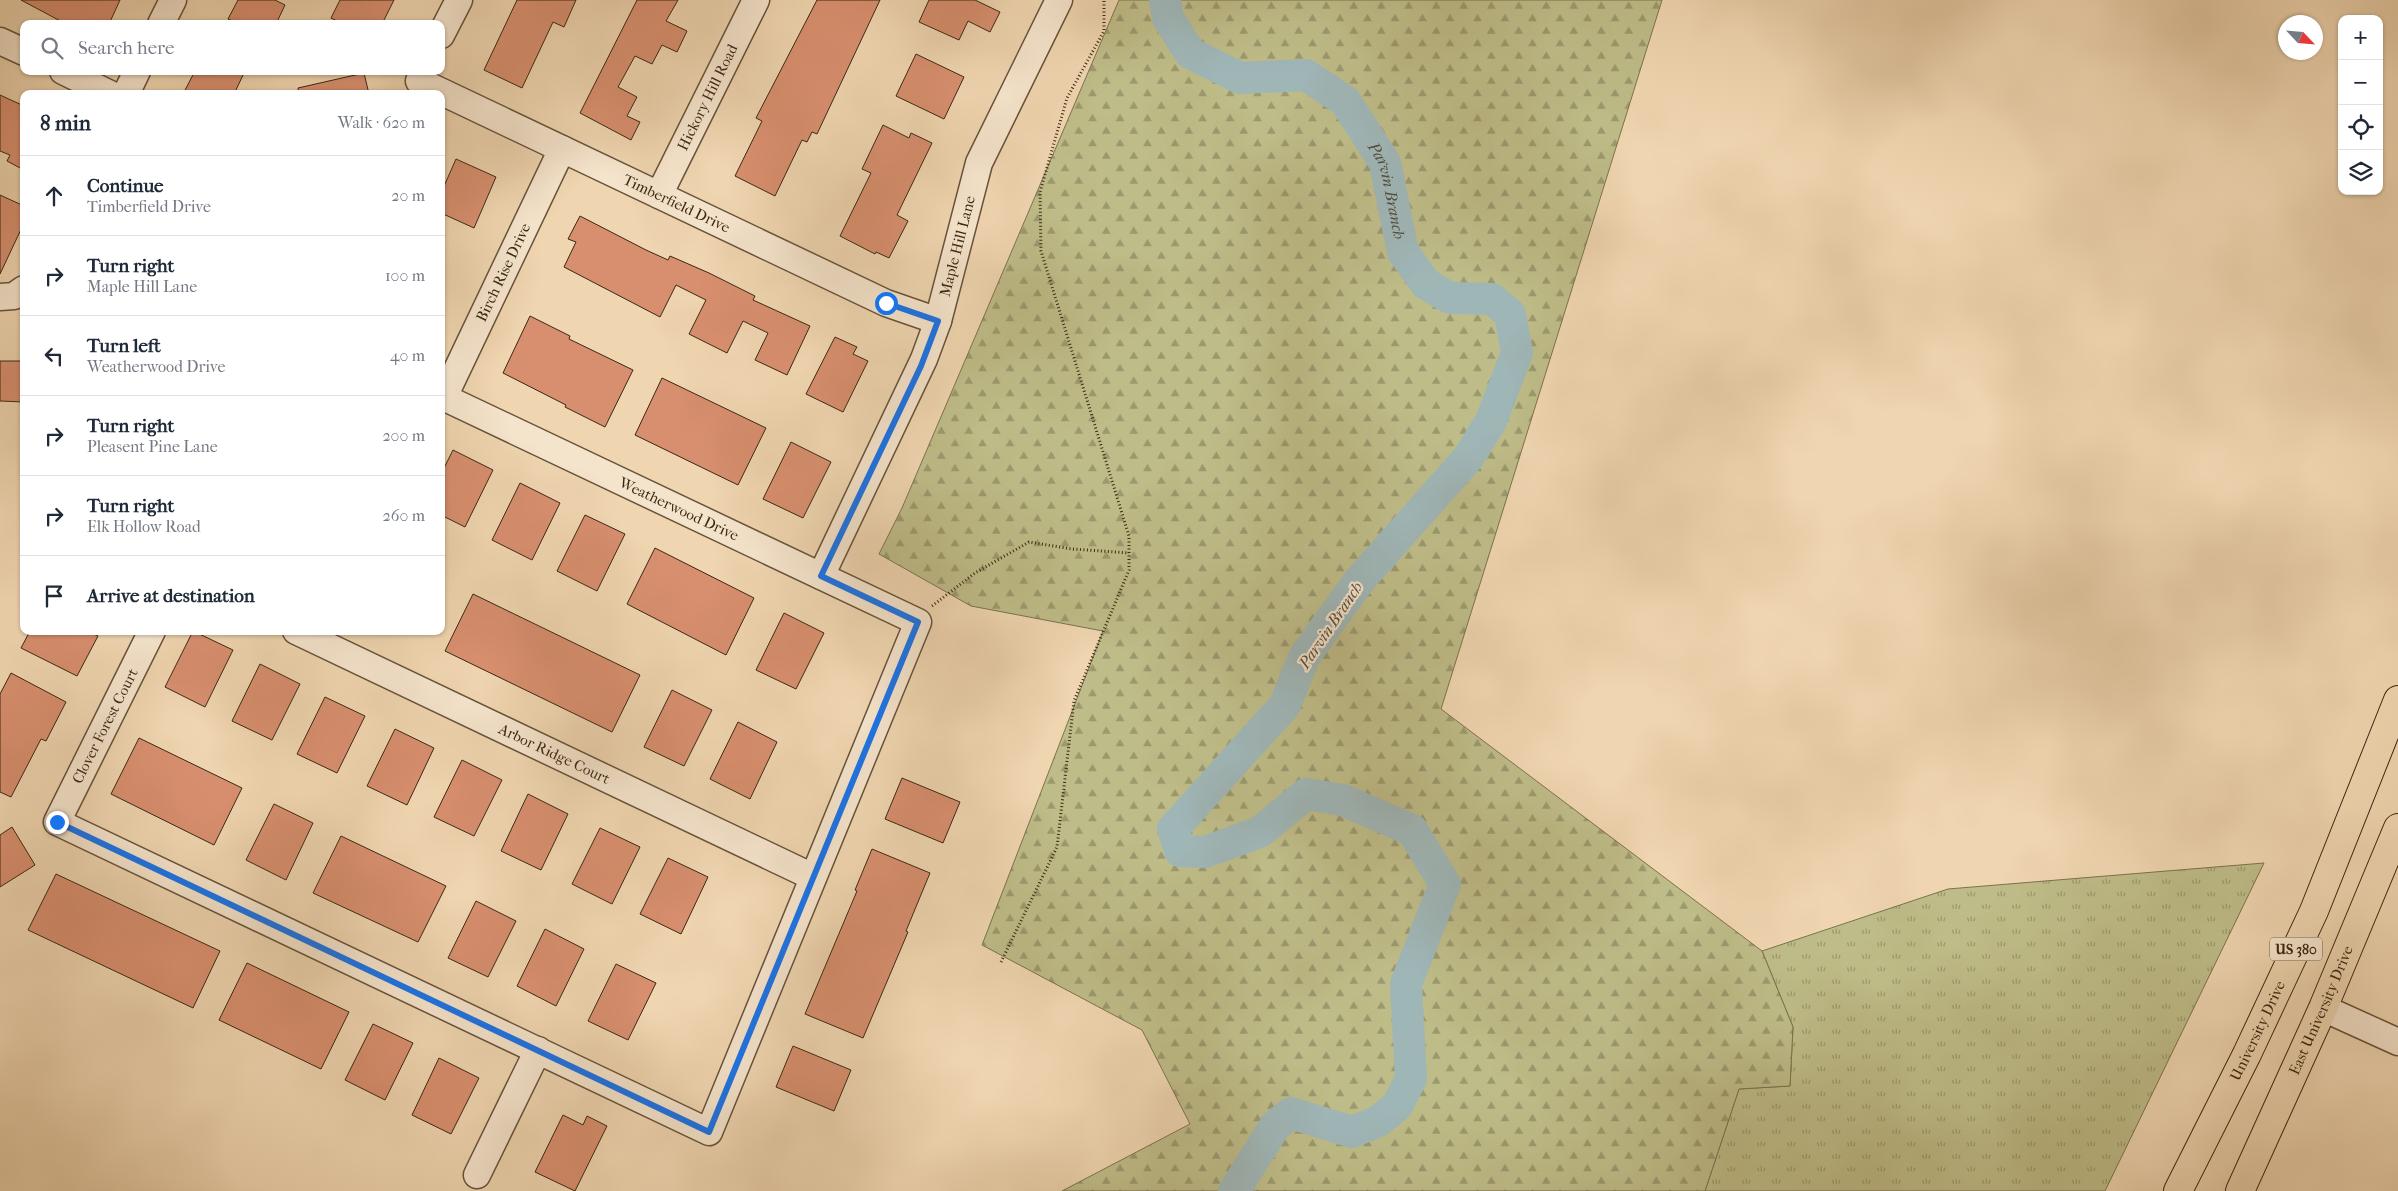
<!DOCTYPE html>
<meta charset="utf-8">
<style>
:root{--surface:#fff;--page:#f2f2f3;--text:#1f2937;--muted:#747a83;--line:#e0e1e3}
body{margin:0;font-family:"IM FELL French Canon",serif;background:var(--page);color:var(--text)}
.controls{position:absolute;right:15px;top:15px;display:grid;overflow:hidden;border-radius:10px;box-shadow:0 1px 4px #0004}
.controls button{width:45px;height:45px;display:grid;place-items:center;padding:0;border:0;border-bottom:1px solid var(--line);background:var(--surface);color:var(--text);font:25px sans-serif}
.compass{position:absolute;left:2278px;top:15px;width:45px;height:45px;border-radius:50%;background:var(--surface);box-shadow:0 1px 4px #0004;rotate:116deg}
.stop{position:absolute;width:15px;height:15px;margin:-11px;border:4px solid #1a73e8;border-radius:50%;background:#fff}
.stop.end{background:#1a73e8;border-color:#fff;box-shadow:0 1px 5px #0008}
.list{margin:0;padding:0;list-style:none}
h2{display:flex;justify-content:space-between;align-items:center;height:65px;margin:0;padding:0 20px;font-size:21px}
h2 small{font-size:16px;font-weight:400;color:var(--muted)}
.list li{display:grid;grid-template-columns:32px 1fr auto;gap:15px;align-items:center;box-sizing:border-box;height:80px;padding:0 20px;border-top:1px solid var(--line)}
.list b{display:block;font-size:19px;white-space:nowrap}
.list p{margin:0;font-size:16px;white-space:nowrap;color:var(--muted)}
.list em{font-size:16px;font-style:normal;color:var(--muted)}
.icon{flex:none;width:28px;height:28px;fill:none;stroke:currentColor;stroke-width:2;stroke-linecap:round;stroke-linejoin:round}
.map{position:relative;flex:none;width:2398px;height:1191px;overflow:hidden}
.search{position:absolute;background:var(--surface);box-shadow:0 1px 4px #0004;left:20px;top:20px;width:425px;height:55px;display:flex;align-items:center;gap:12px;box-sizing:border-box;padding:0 18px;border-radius:10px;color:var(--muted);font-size:19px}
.panel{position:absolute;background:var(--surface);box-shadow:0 1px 4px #0004;left:20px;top:90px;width:425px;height:545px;border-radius:10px}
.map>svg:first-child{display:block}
.grass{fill:url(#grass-tufts);stroke:#7c724e}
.forest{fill:url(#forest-firs);stroke:#7c724e}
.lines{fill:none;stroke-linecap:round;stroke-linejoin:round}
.river{stroke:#9fb6b7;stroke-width:32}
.building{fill:#d88f6f;stroke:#3a2813}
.minor-casing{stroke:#67533a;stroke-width:29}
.highway-casing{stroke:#3a2813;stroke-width:30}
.path{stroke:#3a2813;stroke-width:3;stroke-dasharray:1 2.5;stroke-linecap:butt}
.minor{stroke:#f5e4cc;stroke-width:26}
.highway{stroke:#efd5b0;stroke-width:28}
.route{stroke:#1a73e8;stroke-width:6}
.labels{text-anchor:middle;stroke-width:4.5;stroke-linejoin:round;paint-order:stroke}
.shield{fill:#f5e4cc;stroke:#72604a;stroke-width:1}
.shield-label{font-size:14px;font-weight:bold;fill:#3a2813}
.street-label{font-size:15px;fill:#3a2813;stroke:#f5e4cc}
.water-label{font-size:16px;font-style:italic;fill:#534c3c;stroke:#f5e4cc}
</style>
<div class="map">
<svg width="2398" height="1191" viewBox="0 0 2398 1191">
<defs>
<pattern id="grass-tufts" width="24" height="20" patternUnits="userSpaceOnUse" patternTransform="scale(1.25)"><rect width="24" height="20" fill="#bebc88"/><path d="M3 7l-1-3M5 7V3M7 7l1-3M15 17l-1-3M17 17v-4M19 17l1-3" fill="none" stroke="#9b996e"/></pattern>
<pattern id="forest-firs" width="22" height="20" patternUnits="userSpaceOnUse" patternTransform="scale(1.25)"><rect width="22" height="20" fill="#bebc88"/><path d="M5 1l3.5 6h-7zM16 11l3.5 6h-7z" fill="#9b996e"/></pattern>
</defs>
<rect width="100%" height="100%" fill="#efd5b0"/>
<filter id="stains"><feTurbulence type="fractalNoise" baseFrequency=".004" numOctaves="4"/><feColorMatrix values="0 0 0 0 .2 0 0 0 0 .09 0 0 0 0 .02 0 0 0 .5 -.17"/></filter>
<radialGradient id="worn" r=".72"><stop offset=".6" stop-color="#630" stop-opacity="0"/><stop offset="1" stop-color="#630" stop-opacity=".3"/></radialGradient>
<polygon class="grass" points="2264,863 2105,1191 1705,1191 1739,1089 1790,1086 1793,1027 1762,951 1948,889"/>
<polygon class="forest" points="1119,0 1662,0 1441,709 1762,951 1793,1027 1790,1086 1739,1089 1705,1191 1062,1191 1190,1124 1142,1030 982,945 1103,631 971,606 879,554 902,508"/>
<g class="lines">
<path class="river" id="s1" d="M1165,0L1168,18L1190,53L1240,78L1306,75L1345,101L1385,163L1403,252L1426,284L1450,298L1492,299L1510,314L1517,353L1491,421L1468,458L1359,581L1304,657L1285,705L1173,829L1180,851L1205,852L1260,832L1306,794L1343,800L1412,830L1445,884L1406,984L1411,1079L1397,1106L1377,1122L1352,1132L1291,1113L1275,1126L1234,1191"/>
</g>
<g class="building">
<polygon points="21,0 120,0 109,24 66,24"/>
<polygon points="238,0 275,0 285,5 276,24 239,24 228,19"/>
<polygon points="340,0 394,0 382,24 343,24 331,18"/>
<polygon points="517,0 576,0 564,27 553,22 522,88 484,70"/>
<polygon points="637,0 678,0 666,21 687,31 677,52 662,45 652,64 635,56 618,87 637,97 627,116 640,122 631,140 580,113"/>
<polygon points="817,0 880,0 817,134 812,132 807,142 802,140 775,196 735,176 762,121 756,118"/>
<polygon points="929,0 975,0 1000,12 990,32 968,21 959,40 919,22"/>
<polygon points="916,54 964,77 944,119 896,96"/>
<polygon points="195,71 245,71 234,94 183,94"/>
<polygon points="364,73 369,94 299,94 298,88"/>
<polygon points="0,95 24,106 24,170 7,161 10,155 0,151"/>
<polygon points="883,125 909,138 911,133 932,143 897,215 908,221 889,258 876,252 875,254 840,236 871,173 862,169"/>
<polygon points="456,159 496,177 474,228 441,213 441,193"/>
<polygon points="0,195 24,206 24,223 0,274"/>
<polygon points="580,216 646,250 668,260 670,256 709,273 755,296 753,300 810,326 787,375 755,360 768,333 743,321 727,353 689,334 706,300 676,285 660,317 564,267 576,242 568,239"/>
<polygon points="530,316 570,336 569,339 633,370 605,427 565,407 566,405 503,373"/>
<polygon points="835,337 857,347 853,354 868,361 843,412 806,394"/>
<polygon points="0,361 24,361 24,402 0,401"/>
<polygon points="662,378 766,428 738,485 635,435"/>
<polygon points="791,442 831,462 803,518 763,499"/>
<polygon points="453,450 493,470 465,527 441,515 441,474"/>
<polygon points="520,483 560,503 532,560 492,540"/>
<polygon points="585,515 625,534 597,591 557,571"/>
<polygon points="655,548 754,598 726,655 627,604"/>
<polygon points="473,594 640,675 612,732 445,651"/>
<polygon points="784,613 824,633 796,689 756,670"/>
<polygon points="30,631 88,631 98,636 77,676 21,648"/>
<polygon points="193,631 233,650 205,707 165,687"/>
<polygon points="260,664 300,684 272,740 232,721"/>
<polygon points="11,673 66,702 46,741 41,739 11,797 0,792 0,694"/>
<polygon points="672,690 712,710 684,766 644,747"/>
<polygon points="325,697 365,716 337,773 297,754"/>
<polygon points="738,722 777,742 750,799 710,779"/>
<polygon points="395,729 434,748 407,805 367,786"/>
<polygon points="139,738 242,788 214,845 111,794"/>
<polygon points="462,760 502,780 474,836 434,817"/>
<polygon points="902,778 960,802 943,843 885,819"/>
<polygon points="528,794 568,814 541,870 501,851"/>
<polygon points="274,804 313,823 286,880 246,860"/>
<polygon points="12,827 35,865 0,887 0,835"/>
<polygon points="600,828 640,847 612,904 572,884"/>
<polygon points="341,836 446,886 418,942 313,893"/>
<polygon points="872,849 930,873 906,931 908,932 863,1038 805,1014 857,891 855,890"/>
<polygon points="668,858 708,877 681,934 640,914"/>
<polygon points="56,874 220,951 193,1008 28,930"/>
<polygon points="476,901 516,921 488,977 448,958"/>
<polygon points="545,929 584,949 556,1006 517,986"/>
<polygon points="247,963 349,1012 321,1069 219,1020"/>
<polygon points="616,964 656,983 628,1040 588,1021"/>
<polygon points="373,1024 413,1043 385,1100 345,1080"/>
<polygon points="793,1046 851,1070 834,1111 776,1087"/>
<polygon points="439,1058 479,1078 451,1134 412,1115"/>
<polygon points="563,1115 583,1125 587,1116 607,1126 575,1191 535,1172"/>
</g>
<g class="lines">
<defs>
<g id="minor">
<polyline points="161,24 173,0"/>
<polyline points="441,35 459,0"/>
<polyline points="0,41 24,52"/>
<polyline points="63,71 110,94"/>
<path id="s2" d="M423,71L419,81L886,303L938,321"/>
<polyline points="126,94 137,71"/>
<path id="s3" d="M659,195L756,0"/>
<polyline points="0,297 14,296 24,289"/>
<path id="s4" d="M444,397L562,149"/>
<path id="s5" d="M821,576L924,359L938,321L979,163L1059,0"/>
<polyline points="152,631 57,822 709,1132 918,622 441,396"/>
<path id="s6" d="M296,631L813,877"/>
<polyline points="2323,1008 2398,1042"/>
<polyline points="477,1175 538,1050"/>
</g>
<g id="highway">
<path id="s7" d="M2178,1191L2247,1054L2314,911L2398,700"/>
<path id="s8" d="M2240,1191L2323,1008L2398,828"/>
</g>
</defs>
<use href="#minor" class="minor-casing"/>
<use href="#highway" class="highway-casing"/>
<g class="path">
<polyline points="932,606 975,573 1029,542 1072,549 1129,553"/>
<polyline points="1001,962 1057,847 1074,701 1129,570 1129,536 1041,251 1040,192 1067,98 1104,31 1104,0"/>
</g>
<use href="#minor" class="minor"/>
<use href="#highway" class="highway"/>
</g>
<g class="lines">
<polyline class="route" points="57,822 709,1132 918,622 821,576 921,366 938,321 886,303"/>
</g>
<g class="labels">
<rect class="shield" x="2270" y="937.5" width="52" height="23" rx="4"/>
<g class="shield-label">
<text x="2296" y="954">US 380</text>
</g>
<g class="street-label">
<text dy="5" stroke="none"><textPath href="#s3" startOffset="109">Hickory Hill Road</textPath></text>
<text dy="5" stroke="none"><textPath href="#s2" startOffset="296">Timberfield Drive</textPath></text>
<text dy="5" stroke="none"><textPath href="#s5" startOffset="358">Maple Hill Lane</textPath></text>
<text dy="5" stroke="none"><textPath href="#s4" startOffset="138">Birch Rise Drive</textPath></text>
<text transform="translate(679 509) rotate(25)" y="5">Weatherwood Drive</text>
<text transform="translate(105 726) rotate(-63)" y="5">Clover Forest Court</text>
<text dy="5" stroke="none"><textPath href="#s6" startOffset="286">Arbor Ridge Court</textPath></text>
<text dy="5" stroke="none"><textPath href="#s8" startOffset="198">East University Drive</textPath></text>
<text dy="5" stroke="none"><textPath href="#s7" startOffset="179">University Drive</textPath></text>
</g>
<g class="water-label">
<text dy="6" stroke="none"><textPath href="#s1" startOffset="329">Parvin Branch</textPath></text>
<text transform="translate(1330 625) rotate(-56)" y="6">Parvin Branch</text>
</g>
</g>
<rect width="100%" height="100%" filter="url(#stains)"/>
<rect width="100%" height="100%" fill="url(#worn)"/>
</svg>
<div class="controls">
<button>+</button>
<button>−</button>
<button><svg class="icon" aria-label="locate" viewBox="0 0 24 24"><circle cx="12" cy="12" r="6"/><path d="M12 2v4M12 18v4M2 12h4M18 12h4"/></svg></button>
<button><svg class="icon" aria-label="layers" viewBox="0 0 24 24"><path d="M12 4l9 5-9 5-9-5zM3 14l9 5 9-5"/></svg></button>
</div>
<svg class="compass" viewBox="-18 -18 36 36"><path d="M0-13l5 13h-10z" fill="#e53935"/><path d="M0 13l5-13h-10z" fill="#747a83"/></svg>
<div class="stop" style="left:886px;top:303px"></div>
<div class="stop end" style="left:57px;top:822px"></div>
<div class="search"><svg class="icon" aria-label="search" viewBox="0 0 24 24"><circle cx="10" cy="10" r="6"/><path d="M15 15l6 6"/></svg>Search here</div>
<section class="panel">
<h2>8 min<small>Walk · 620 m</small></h2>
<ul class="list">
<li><svg class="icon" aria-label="ahead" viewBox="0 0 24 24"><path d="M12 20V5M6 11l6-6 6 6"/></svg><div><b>Continue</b><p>Timberfield Drive</p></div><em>20 m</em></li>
<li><svg class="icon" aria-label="right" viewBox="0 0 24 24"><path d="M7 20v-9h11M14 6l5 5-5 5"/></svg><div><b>Turn right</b><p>Maple Hill Lane</p></div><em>100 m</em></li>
<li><svg class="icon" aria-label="left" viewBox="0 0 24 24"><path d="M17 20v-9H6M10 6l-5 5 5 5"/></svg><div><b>Turn left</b><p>Weatherwood Drive</p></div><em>40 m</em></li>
<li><svg class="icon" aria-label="right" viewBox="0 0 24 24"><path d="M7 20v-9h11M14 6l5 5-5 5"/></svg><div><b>Turn right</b><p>Pleasent Pine Lane</p></div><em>200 m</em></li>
<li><svg class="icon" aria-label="right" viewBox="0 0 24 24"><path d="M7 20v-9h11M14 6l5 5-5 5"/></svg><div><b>Turn right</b><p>Elk Hollow Road</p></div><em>260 m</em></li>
<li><svg class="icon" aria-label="arrive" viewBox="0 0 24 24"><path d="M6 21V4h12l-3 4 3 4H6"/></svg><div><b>Arrive at destination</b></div></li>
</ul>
</section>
</div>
